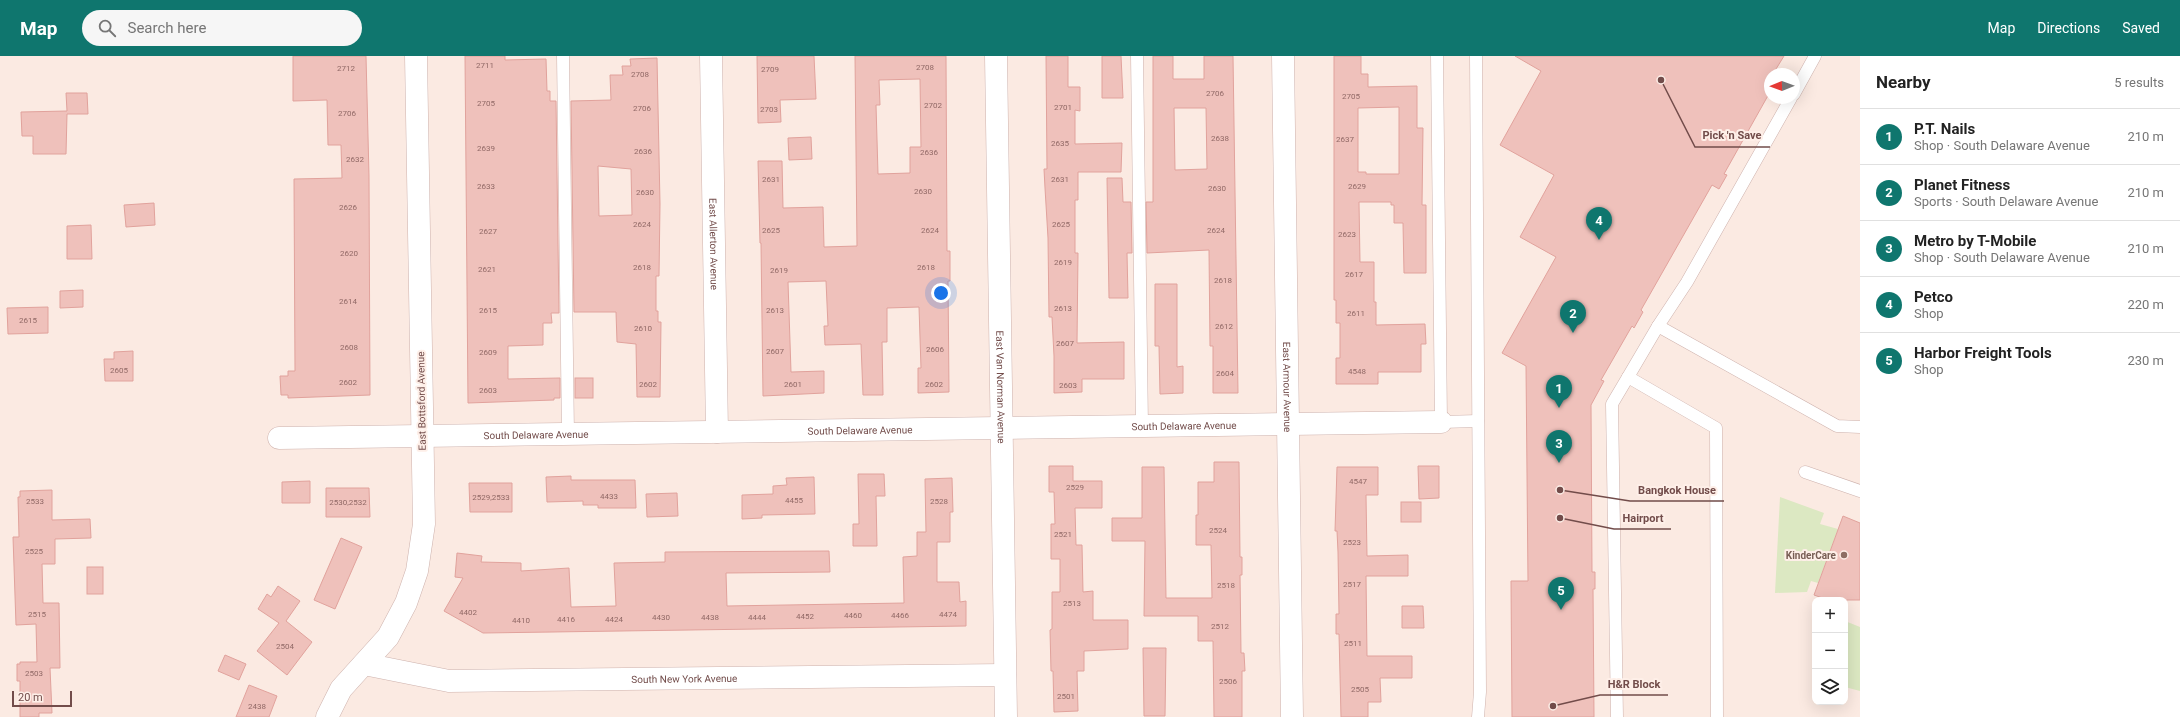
<!DOCTYPE html>
<meta charset="utf-8">
<style>
:root{--surface:#fff;--page:#f6f6f6;--text:#222;--muted:#767676;--line:#e0e0e0;--accent:#0f766e}
body{margin:0;font-family:Roboto,sans-serif;background:var(--page);color:var(--text)}
.controls{position:absolute;right:12px;bottom:12px;display:grid;overflow:hidden;border-radius:8px;box-shadow:0 4px 16px #0002}
.controls button{width:36px;height:36px;display:grid;place-items:center;padding:0;border:0;border-bottom:1px solid var(--line);background:var(--surface);color:var(--text);font:20px sans-serif}
.compass{position:absolute;left:1764px;top:12px;width:36px;height:36px;border-radius:50%;background:var(--surface);box-shadow:0 4px 16px #0002;rotate:269deg}
.scale{position:absolute;left:12px;bottom:10px;width:60px;box-sizing:border-box;padding-left:4px;border:2px solid #724c4a;border-top:0;font-size:11px;line-height:14px;white-space:nowrap;color:#724c4a;-webkit-text-stroke:3px #feefe8;paint-order:stroke}
.you{position:absolute;left:941px;top:237px;width:14px;height:14px;margin:-10px;border:3px solid #fff;border-radius:50%;background:#1a73e8;box-shadow:0 0 0 6px #1a73e833}
.badge{display:grid;place-items:center;width:26px;height:26px;border-radius:50%;background:var(--accent);color:#fff;font-size:13px;font-weight:700}
.pin{position:absolute;translate:-50% -33px;filter:drop-shadow(0 1px 2px #0008)}
.pin::after{content:'';position:absolute;top:21px;width:14px;height:12px;background:inherit;clip-path:polygon(0 0,100% 0,50% 100%)}
.list{margin:0;padding:0;list-style:none}
h2{display:flex;justify-content:space-between;align-items:center;height:52px;margin:0;padding:0 16px;font-size:17px}
h2 small{font-size:13px;font-weight:400;color:var(--muted)}
.list li{display:grid;grid-template-columns:26px 1fr auto;gap:12px;align-items:center;box-sizing:border-box;height:56px;padding:0 16px;border-top:1px solid var(--line)}
.list b{display:block;font-size:15px;white-space:nowrap}
.list p{margin:0;font-size:13px;white-space:nowrap;color:var(--muted)}
.list em{font-size:13px;font-style:normal;color:var(--muted)}
.icon{flex:none;width:22px;height:22px;fill:none;stroke:currentColor;stroke-width:2;stroke-linecap:round;stroke-linejoin:round}
.map{position:relative;flex:none;width:1860px;height:661px;overflow:hidden}
header{display:flex;align-items:center;gap:24px;box-sizing:border-box;height:56px;padding:0 20px;background:var(--accent);color:#fff}
header strong{font-size:19px}
nav{display:flex;gap:22px;margin-inline-start:auto;font-size:14px}
.search{width:280px;height:36px;background:var(--page);display:flex;align-items:center;gap:10px;box-sizing:border-box;padding:0 14px;border-radius:22px;color:var(--muted);font-size:15px}
main{display:flex}
aside{flex:1;background:var(--surface)}
.map>svg:first-child{display:block}
.green{fill:#dce8c2}
.building{fill:#efc1bb;stroke:#e1a29c;fill-rule:evenodd}
.lines{fill:none;stroke-linecap:round;stroke-linejoin:round}
.service-casing{stroke:#ceb2ad;stroke-width:13}
.minor-casing{stroke:#ceb2ad;stroke-width:23}
.service{stroke:#fff;stroke-width:12}
.minor{stroke:#fff;stroke-width:22}
.education-dot{fill:#8d6e63;stroke:#feefe8;stroke-width:1.5}
.labels{text-anchor:middle;stroke-width:4;stroke-linejoin:round;paint-order:stroke}
.number-label{font-size:8px;fill:#916966}
.street-label{font-size:10px;fill:#724c4a;stroke:#feefe8}
.education-label{font-size:10px;font-weight:bold;fill:#785e54;stroke:#feefe8;text-anchor:end}
.leader{fill:none;stroke:#724c4a;stroke-width:1.5}
.callout-dot{fill:#724c4a;stroke:#feefe8;stroke-width:1.5}
.callout-label{font-size:11px;text-anchor:middle;font-weight:bold;fill:#724c4a;stroke:#feefe8;stroke-width:4;stroke-linejoin:round;paint-order:stroke}
</style>
<header>
<strong>Map</strong>
<div class="search"><svg class="icon" aria-label="search" viewBox="0 0 24 24"><circle cx="10" cy="10" r="6"/><path d="M15 15l6 6"/></svg>Search here</div>
<nav><a>Map</a><a>Directions</a><a>Saved</a></nav>
</header>
<main>
<div class="map">
<svg width="1860" height="661" viewBox="0 0 1860 661">
<rect width="100%" height="100%" fill="#fbeae2"/>
<g class="green">
<polygon points="1780,441 1824,457 1820,468 1838,473 1818,527 1811,525 1807,536 1775,537"/>
<polygon points="1845,565 1860,571 1860,635 1845,631"/>
</g>
<g class="building">
<polygon points="293,0 366,0 369,120 370,339 288,342 288,339 281,339 280,320 288,320 288,315 295,315 294,123 342,122 341,89 328,89 327,44 293,45"/>
<polygon points="465,0 505,0 505,4 546,3 547,35 550,35 550,45 556,45 559,257 551,257 552,267 543,267 543,289 508,290 508,323 560,322 560,342 554,342 554,344 468,347"/>
<polygon points="757,0 814,0 816,43 780,44 781,66 758,67"/>
<path d="M855,0H946L947,195H950V225H948L949,336L918,337V312H921L919,251L887,252V286H882L883,339H863L861,288L825,289L824,270H828L826,225L788,226L791,316L824,315V337L763,340L761,187H760L758,105H782L783,152L823,151L824,191L857,190ZM920,23L921,91H910V117L878,118L876,49H880L879,24Z"/>
<polygon points="1046,0 1068,0 1068,31 1080,31 1080,55 1075,54 1075,88 1122,87 1121,116 1078,116 1078,144 1075,144 1075,197 1078,197 1077,287 1124,286 1124,323 1082,323 1082,336 1054,337 1054,300 1052,261 1049,261 1048,182 1045,132 1044,113 1047,113"/>
<polygon points="1102,0 1121,0 1123,42 1102,42"/>
<path d="M1153,0H1173V23H1204V0H1233L1238,337H1213V290H1210L1209,194L1147,197L1146,146H1153ZM1174,52H1206L1207,113L1175,114Z"/>
<path d="M1334,0H1361V18H1368V31L1417,30V72H1423L1422,149H1426V217H1404L1403,167H1394V149H1391V146H1359L1360,206H1374V246H1376V269L1425,268L1426,288H1421V316H1378V328H1336V302H1340V267H1336V244H1334ZM1399,51V118H1366V116H1358V52Z"/>
<polygon points="1515,0 1784,0 1773,18 1770,18 1770,36 1724,118 1727,119 1719,133 1712,129 1641,254 1643,256 1634,272 1632,270 1601,324 1604,325 1591,349 1592,516 1595,516 1595,533 1593,533 1594,661 1512,661 1511,525 1528,525 1526,310 1502,297 1556,201 1520,181 1554,119 1500,89 1541,15"/>
<path d="M657,2L660,148L659,220H656V255H658V266H661L660,341H637L636,288L617,286L616,256H574L571,45L611,44L610,19H623L622,10H631L630,3ZM598,110L631,113L632,159L599,160Z"/>
<polygon points="66,37 87,37 88,58 67,58 66,98 33,98 33,80 22,80 21,56 67,55"/>
<polygon points="811,81 812,103 789,104 788,82"/>
<polygon points="1107,122 1122,122 1123,146 1131,146 1132,197 1127,197 1128,242 1109,242"/>
<polygon points="154,147 155,169 126,171 124,149"/>
<polygon points="91,169 92,203 67,203 67,170"/>
<polygon points="1155,228 1177,228 1177,311 1183,310 1183,337 1160,338 1159,290 1155,290"/>
<polygon points="83,234 83,251 60,252 60,235"/>
<polygon points="48,251 48,277 8,278 7,252"/>
<polygon points="133,295 133,325 105,325 104,303 114,303 114,296"/>
<rect x="575" y="322" width="18" height="20"/>
<polygon points="1214,406 1239,406 1240,501 1242,501 1242,519 1240,519 1241,597 1244,597 1245,615 1242,615 1242,661 1214,661 1213,585 1198,585 1198,560 1144,560 1145,485 1112,485 1112,462 1142,462 1142,411 1164,411 1166,542 1212,542 1211,489 1196,489 1196,459 1198,459 1198,426 1214,426"/>
<polygon points="1049,410 1073,410 1073,425 1102,425 1102,452 1075,452 1076,489 1082,489 1083,536 1093,535 1093,564 1128,564 1128,593 1084,595 1084,615 1077,615 1078,655 1054,656 1053,615 1051,615 1050,574 1052,573 1052,536 1060,536 1060,503 1051,503 1051,468 1055,468 1054,436 1049,436"/>
<polygon points="1418,410 1439,410 1439,442 1419,443"/>
<polygon points="1337,411 1378,411 1378,439 1366,439 1367,500 1408,499 1408,520 1366,520 1367,600 1412,600 1412,622 1380,622 1381,646 1368,646 1368,661 1341,661 1339,578 1336,578 1336,558 1339,558 1338,496 1337,475 1335,475"/>
<polygon points="858,418 884,418 885,440 876,440 877,490 853,490 853,468 859,468"/>
<polygon points="571,420 571,424 635,424 636,452 598,452 598,449 583,449 583,445 547,446 546,421"/>
<polygon points="814,421 815,458 762,459 762,462 742,463 742,439 773,438 773,430 787,429 786,422"/>
<polygon points="952,422 953,456 950,456 950,486 937,486 937,526 959,526 960,546 966,545 966,570 483,577 444,555 463,522 455,521 457,497 482,500 481,506 521,507 521,515 569,512 571,551 616,550 614,507 665,506 665,496 829,495 830,516 726,517 727,550 904,547 903,501 917,500 917,476 926,476 925,423"/>
<polygon points="310,425 310,447 282,447 282,426"/>
<polygon points="469,427 512,427 512,456 470,456"/>
<polygon points="326,432 369,432 370,461 326,461"/>
<polygon points="52,434 52,464 90,463 91,482 55,483 55,508 42,508 43,547 59,547 60,612 50,612 52,657 39,657 39,661 20,661 20,625 17,625 17,608 20,608 20,606 37,606 36,568 16,569 13,481 19,481 18,441 20,441 20,435"/>
<polygon points="677,437 678,460 647,461 646,438"/>
<rect x="1401" y="446" width="20" height="20"/>
<polygon points="1843,460 1860,467 1860,544 1828,544 1814,539"/>
<polygon points="341,482 362,491 335,553 314,544"/>
<rect x="87" y="511" width="16" height="27"/>
<polygon points="278,530 300,545 286,565 312,586 287,619 257,595 279,567 258,553 267,538 271,541"/>
<polygon points="1402,550 1423,550 1424,572 1402,572"/>
<polygon points="1143,592 1166,592 1165,660 1144,660"/>
<polygon points="225,599 246,608 239,624 218,615"/>
<polygon points="249,629 277,640 269,661 236,661"/>
</g>
<g class="lines">
<defs>
<g id="service">
<polyline points="563,0 568,378"/>
<polyline points="1137,0 1142,370"/>
<polyline points="1437,0 1441,366 1478,365"/>
<polyline points="1476,0 1480,636 1478,661"/>
<polyline points="1794,38 1815,0"/>
<polyline points="1791,42 1687,226 1658,270 1837,370 1860,371"/>
<polyline points="1628,321 1658,270"/>
<polyline points="1805,416 1860,435"/>
<polyline points="1617,661 1612,348 1628,321 1716,372 1717,661"/>
</g>
<g id="minor">
<path id="s1" d="M711,0L717,376"/>
<path id="s2" d="M996,0L1006,661"/>
<path id="s3" d="M1283,0L1292,661"/>
<path id="s4" d="M279,382L1441,366"/>
<path id="s5" d="M364,608L449,625L1005,619"/>
<polyline points="327,661 341,633 388,581 406,547 417,515 424,468 416,0"/>
</g>
</defs>
<use href="#service" class="service-casing"/>
<use href="#minor" class="minor-casing"/>
<use href="#service" class="service"/>
<use href="#minor" class="minor"/>
</g>
<circle class="education-dot" cx="1844" cy="499" r="4"/>
<g class="labels">
<g class="number-label">
<text x="485" y="12">2711</text>
<text x="925" y="14">2708</text>
<text x="346" y="15">2712</text>
<text x="770" y="16">2709</text>
<text x="640" y="21">2708</text>
<text x="1215" y="40">2706</text>
<text x="1351" y="43">2705</text>
<text x="486" y="50">2705</text>
<text x="933" y="52">2702</text>
<text x="1063" y="54">2701</text>
<text x="642" y="55">2706</text>
<text x="769" y="56">2703</text>
<text x="347" y="60">2706</text>
<text x="1220" y="85">2638</text>
<text x="1345" y="86">2637</text>
<text x="1060" y="90">2635</text>
<text x="486" y="95">2639</text>
<text x="643" y="98">2636</text>
<text x="929" y="99">2636</text>
<text x="355" y="106">2632</text>
<text x="771" y="126">2631</text>
<text x="1060" y="126">2631</text>
<text x="486" y="133">2633</text>
<text x="1357" y="133">2629</text>
<text x="1217" y="135">2630</text>
<text x="923" y="138">2630</text>
<text x="645" y="139">2630</text>
<text x="348" y="154">2626</text>
<text x="642" y="171">2624</text>
<text x="1061" y="171">2625</text>
<text x="771" y="177">2625</text>
<text x="930" y="177">2624</text>
<text x="1216" y="177">2624</text>
<text x="488" y="178">2627</text>
<text x="1347" y="181">2623</text>
<text x="349" y="200">2620</text>
<text x="1063" y="209">2619</text>
<text x="642" y="214">2618</text>
<text x="926" y="214">2618</text>
<text x="487" y="216">2621</text>
<text x="779" y="217">2619</text>
<text x="1354" y="221">2617</text>
<text x="1223" y="227">2618</text>
<text x="348" y="248">2614</text>
<text x="1063" y="255">2613</text>
<text x="488" y="257">2615</text>
<text x="775" y="257">2613</text>
<text x="1356" y="260">2611</text>
<text x="28" y="267">2615</text>
<text x="1224" y="273">2612</text>
<text x="643" y="275">2610</text>
<text x="1065" y="290">2607</text>
<text x="349" y="294">2608</text>
<text x="935" y="296">2606</text>
<text x="775" y="298">2607</text>
<text x="488" y="299">2609</text>
<text x="119" y="317">2605</text>
<text x="1357" y="318">4548</text>
<text x="1225" y="320">2604</text>
<text x="348" y="329">2602</text>
<text x="648" y="331">2602</text>
<text x="793" y="331">2601</text>
<text x="934" y="331">2602</text>
<text x="1068" y="332">2603</text>
<text x="488" y="337">2603</text>
<text x="1358" y="428">4547</text>
<text x="1075" y="434">2529</text>
<text x="609" y="443">4433</text>
<text x="491" y="444">2529,2533</text>
<text x="794" y="447">4455</text>
<text x="35" y="448">2533</text>
<text x="939" y="448">2528</text>
<text x="348" y="449">2530,2532</text>
<text x="1218" y="477">2524</text>
<text x="1063" y="481">2521</text>
<text x="1352" y="489">2523</text>
<text x="34" y="498">2525</text>
<text x="1352" y="531">2517</text>
<text x="1226" y="532">2518</text>
<text x="1072" y="550">2513</text>
<text x="468" y="559">4402</text>
<text x="37" y="561">2515</text>
<text x="948" y="561">4474</text>
<text x="853" y="562">4460</text>
<text x="900" y="562">4466</text>
<text x="805" y="563">4452</text>
<text x="661" y="564">4430</text>
<text x="710" y="564">4438</text>
<text x="757" y="564">4444</text>
<text x="566" y="566">4416</text>
<text x="614" y="566">4424</text>
<text x="521" y="567">4410</text>
<text x="1220" y="573">2512</text>
<text x="1353" y="590">2511</text>
<text x="285" y="593">2504</text>
<text x="34" y="620">2503</text>
<text x="1228" y="628">2506</text>
<text x="1360" y="636">2505</text>
<text x="1066" y="643">2501</text>
<text x="257" y="653">2438</text>
</g>
<g class="street-label">
<text dy="4" stroke="none"><textPath href="#s1" startOffset="188">East Allerton Avenue</textPath></text>
<text dy="4" stroke="none"><textPath href="#s3" startOffset="331">East Armour Avenue</textPath></text>
<text dy="4" stroke="none"><textPath href="#s2" startOffset="331">East Van Norman Avenue</textPath></text>
<text transform="translate(421 345) rotate(-91)" y="4">East Bottsford Avenue</text>
<text dy="4" stroke="none"><textPath href="#s4" startOffset="905">South Delaware Avenue</textPath></text>
<text dy="4" stroke="none"><textPath href="#s4" startOffset="581">South Delaware Avenue</textPath></text>
<text dy="4" stroke="none"><textPath href="#s4" startOffset="257">South Delaware Avenue</textPath></text>
<text dy="4" stroke="none"><textPath href="#s5" startOffset="322">South New York Avenue</textPath></text>
</g>
<g class="education-label">
<text x="1836" y="503">KinderCare</text>
</g>
</g>
<path class="leader" d="M1661 24L1695 91H1770M1560 434L1630 445H1724M1560 462L1614 473H1671M1553 650L1600 639H1668"/>
<g class="callout-dot">
<circle cx="1661" cy="24" r="4"/>
<circle cx="1560" cy="434" r="4"/>
<circle cx="1560" cy="462" r="4"/>
<circle cx="1553" cy="650" r="4"/>
</g>
<g class="callout-label">
<text x="1732" y="83">Pick 'n Save</text>
<text x="1677" y="438">Bangkok House</text>
<text x="1643" y="466">Hairport</text>
<text x="1634" y="632">H&amp;R Block</text>
</g>
</svg>
<div class="controls">
<button>+</button>
<button>−</button>
<button><svg class="icon" aria-label="layers" viewBox="0 0 24 24"><path d="M12 4l9 5-9 5-9-5zM3 14l9 5 9-5"/></svg></button>
</div>
<svg class="compass" viewBox="-18 -18 36 36"><path d="M0-13l5 13h-10z" fill="#e53935"/><path d="M0 13l5-13h-10z" fill="#767676"/></svg>
<div class="scale">20 m</div>
<div class="you"></div>
<div class="pin badge" style="left:1559px;top:352px">1</div>
<div class="pin badge" style="left:1573px;top:277px">2</div>
<div class="pin badge" style="left:1559px;top:407px">3</div>
<div class="pin badge" style="left:1599px;top:184px">4</div>
<div class="pin badge" style="left:1561px;top:554px">5</div>
</div>
<aside>
<h2>Nearby<small>5 results</small></h2>
<ul class="list">
<li><span class="badge">1</span><div><b>P.T. Nails</b><p>Shop · South Delaware Avenue</p></div><em>210 m</em></li>
<li><span class="badge">2</span><div><b>Planet Fitness</b><p>Sports · South Delaware Avenue</p></div><em>210 m</em></li>
<li><span class="badge">3</span><div><b>Metro by T-Mobile</b><p>Shop · South Delaware Avenue</p></div><em>210 m</em></li>
<li><span class="badge">4</span><div><b>Petco</b><p>Shop</p></div><em>220 m</em></li>
<li><span class="badge">5</span><div><b>Harbor Freight Tools</b><p>Shop</p></div><em>230 m</em></li>
</ul>
</aside>
</main>
